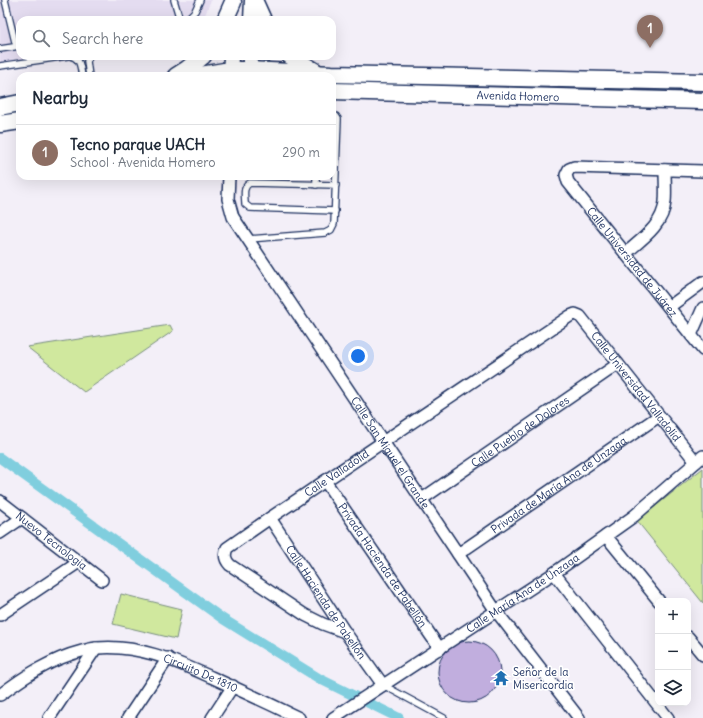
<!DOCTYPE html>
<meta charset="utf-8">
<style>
:root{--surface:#fff;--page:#f2f2f3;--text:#1f2937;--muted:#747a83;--line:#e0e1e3;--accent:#db2777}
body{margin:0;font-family:Delius,sans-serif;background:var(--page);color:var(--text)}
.controls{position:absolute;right:12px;bottom:12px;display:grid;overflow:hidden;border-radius:8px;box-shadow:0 4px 16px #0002}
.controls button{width:36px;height:36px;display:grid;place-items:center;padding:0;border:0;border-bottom:1px solid var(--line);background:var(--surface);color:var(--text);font:20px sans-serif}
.you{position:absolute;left:358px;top:356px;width:14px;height:14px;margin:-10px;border:3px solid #fff;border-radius:50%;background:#1a73e8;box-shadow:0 0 0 6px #1a73e833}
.badge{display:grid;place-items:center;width:26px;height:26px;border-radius:50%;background:var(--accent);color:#fff;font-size:13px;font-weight:700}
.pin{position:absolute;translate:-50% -33px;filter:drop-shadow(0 1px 2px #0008)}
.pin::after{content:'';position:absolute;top:21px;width:14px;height:12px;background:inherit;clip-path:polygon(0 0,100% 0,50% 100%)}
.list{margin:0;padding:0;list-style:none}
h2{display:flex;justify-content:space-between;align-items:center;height:52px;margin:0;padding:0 16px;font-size:17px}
h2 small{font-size:13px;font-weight:400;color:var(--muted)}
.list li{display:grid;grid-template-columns:26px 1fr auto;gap:12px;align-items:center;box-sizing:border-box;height:56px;padding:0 16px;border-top:1px solid var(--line)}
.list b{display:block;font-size:15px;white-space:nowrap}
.list p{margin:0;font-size:13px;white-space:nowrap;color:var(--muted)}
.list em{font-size:13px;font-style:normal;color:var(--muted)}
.icon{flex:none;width:22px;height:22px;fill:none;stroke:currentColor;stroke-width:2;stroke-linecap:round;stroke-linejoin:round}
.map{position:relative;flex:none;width:703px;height:718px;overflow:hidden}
.search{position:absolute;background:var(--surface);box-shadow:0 4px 16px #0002;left:16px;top:16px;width:320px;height:44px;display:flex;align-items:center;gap:10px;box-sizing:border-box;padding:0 14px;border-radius:12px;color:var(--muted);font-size:15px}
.panel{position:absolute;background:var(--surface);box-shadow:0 4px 16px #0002;left:16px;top:72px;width:320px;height:108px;border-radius:12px}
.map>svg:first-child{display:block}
.built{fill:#e4dcf0}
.green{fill:#d0e89e;stroke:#768c7e}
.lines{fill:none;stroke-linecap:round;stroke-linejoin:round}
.canal{stroke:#80cede;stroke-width:10}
.building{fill:#c1aede;stroke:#1b2f5e}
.service-casing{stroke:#1b2f5e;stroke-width:8}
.minor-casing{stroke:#1b2f5e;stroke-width:14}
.tertiary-casing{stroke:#1b2f5e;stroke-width:17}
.secondary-casing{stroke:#1b2f5e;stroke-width:19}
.service{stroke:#fff;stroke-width:5.5}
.minor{stroke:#fff;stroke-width:11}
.tertiary{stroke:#fff;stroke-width:14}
.secondary{stroke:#fff;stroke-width:16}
.labels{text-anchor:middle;stroke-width:3.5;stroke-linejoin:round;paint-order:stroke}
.street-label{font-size:11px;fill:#1b2f5e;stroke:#fff}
.poi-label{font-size:11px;fill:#1b2f5e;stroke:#fff;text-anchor:start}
</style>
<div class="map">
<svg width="703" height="718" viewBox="0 0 703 718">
<rect width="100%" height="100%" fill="#f3eff8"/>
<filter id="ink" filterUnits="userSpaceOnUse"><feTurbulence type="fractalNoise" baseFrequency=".025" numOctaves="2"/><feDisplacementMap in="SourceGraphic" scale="8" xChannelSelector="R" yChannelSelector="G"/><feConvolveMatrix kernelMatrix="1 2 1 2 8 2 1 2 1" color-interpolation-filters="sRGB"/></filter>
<g filter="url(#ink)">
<polygon class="built" points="0,0 211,0 203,20 20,20 20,56 88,56 0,69"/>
<g class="green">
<polygon points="170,325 173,331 84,392 27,347"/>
<polygon points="703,468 703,603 637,521"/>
<polygon points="121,594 182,609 176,639 113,624"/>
</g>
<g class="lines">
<polyline class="canal" points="0,458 223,619 320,679 399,718"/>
</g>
<circle class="building" cx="469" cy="672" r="31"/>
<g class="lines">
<defs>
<g id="service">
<polyline points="5,0 16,46"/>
<polyline points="174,0 180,20"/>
<polyline points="186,20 195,11 200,0"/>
<polyline points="0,49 20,46"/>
<path d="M70,56C81,58 80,67 82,76"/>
<polyline points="0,66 68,56"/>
<polyline points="89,76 87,61 90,56"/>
<polyline points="316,185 316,176"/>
<path d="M335,211L250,208L245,204C245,196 242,187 250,183L336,185"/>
<polyline points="248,239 325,233 331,230 334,224 338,119 336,116 332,114"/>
<polyline points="383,685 444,718"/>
</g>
<g id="minor">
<path id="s1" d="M703,171L574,167L569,169L566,175L568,182L703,350"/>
<path id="s2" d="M229,176L228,199L233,217L496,611L579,718"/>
<path d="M626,253C642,239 663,225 665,202C666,192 665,181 665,170"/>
<polyline points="669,307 703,282"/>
<polyline points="691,335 703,308"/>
<path id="s3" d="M325,481L440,649"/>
<path id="s4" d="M422,499L618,364"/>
<path id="s5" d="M0,501L102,580"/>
<path id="s6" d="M270,518L345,632L383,685"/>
<polyline points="0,533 22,518"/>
<polyline points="606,536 659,601"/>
<path id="s7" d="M458,554L659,416"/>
<polyline points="554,573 668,718"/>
<polyline points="0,615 79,562"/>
<path id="s8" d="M345,632L323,624L305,615L230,565C225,560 224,555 227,548L270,518L570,316L575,314L580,316L696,462"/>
<polyline points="688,637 703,655"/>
<path id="s9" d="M0,695C25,676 51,659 82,651C87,650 92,648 97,648C138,644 175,661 211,677C240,690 270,704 299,718"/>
<polyline points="49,718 96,648"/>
<polyline points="128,718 168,658"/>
<polyline points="212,718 233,686"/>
<path id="s10" d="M333,718L554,573L634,516L703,456"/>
</g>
<g id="tertiary">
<polyline points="251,20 252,0"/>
<polyline points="230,76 231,56"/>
<polyline points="250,76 250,56"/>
</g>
<g id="secondary">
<polyline points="254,0 263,20"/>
<polyline points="225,20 233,2"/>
<polyline points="290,56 315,71"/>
<polyline points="176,76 187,69 203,56"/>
<polyline points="195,76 230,70 249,70 332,74 703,82"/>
<path id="s11" d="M332,91L703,101"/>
<polyline points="0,107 20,103"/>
<polyline points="0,124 20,121"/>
</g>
</defs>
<use href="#service" class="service-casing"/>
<use href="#minor" class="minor-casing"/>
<use href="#tertiary" class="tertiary-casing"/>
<use href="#secondary" class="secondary-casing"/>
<use href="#service" class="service"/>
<use href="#minor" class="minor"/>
<use href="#tertiary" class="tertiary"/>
<use href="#secondary" class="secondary"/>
</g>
</g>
<defs>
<symbol id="temple-bare" viewBox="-9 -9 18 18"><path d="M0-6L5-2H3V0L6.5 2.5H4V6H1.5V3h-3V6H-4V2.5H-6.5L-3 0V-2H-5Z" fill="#1f6fb2" stroke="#fff" stroke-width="2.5" paint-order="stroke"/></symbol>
</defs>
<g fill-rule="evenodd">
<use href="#temple-bare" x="490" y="667" width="22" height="22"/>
</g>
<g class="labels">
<g class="street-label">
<text dy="4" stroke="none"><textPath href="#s11" startOffset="186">Avenida Homero</textPath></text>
<text dy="4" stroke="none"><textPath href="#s1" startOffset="251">Calle Universidad de Juárez</textPath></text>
<text dy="4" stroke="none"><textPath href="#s8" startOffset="667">Calle Universidad Valladolid</textPath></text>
<text dy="4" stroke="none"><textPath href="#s4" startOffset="119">Calle Pueblo de Dolores</textPath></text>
<text dy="4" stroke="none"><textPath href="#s2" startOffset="325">Calle San Miguel el Grande</textPath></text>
<text dy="4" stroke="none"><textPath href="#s8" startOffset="285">Calle Valladolid</textPath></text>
<text dy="4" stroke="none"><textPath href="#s7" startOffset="122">Privada de María Ana de Unzaga</textPath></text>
<text dy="4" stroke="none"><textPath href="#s5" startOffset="65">Nuevo Tecnologia</textPath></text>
<text dy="4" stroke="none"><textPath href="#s3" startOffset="102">Privada Hacienda de Pabellón</textPath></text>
<text dy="4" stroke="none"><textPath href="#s10" startOffset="227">Calle María Ana de Unzaga</textPath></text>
<text dy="4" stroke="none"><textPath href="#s6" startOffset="101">Calle Hacienda de Pabellón</textPath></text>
<text dy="4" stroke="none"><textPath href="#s9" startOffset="217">Circuito De 1810</textPath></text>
</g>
<g class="poi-label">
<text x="513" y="676">Señor de la<tspan x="513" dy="13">Misericordia</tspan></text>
</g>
</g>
</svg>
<div class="controls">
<button>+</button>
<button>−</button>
<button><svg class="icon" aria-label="layers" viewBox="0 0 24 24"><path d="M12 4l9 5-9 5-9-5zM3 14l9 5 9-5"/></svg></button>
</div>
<div class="you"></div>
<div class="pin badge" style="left:650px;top:48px;background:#8d6e63">1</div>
<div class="search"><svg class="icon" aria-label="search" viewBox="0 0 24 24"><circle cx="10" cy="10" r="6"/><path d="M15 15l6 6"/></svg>Search here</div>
<section class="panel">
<h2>Nearby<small></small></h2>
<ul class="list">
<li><span class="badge" style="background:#8d6e63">1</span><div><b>Tecno parque UACH</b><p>School · Avenida Homero</p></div><em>290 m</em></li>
</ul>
</section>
</div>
